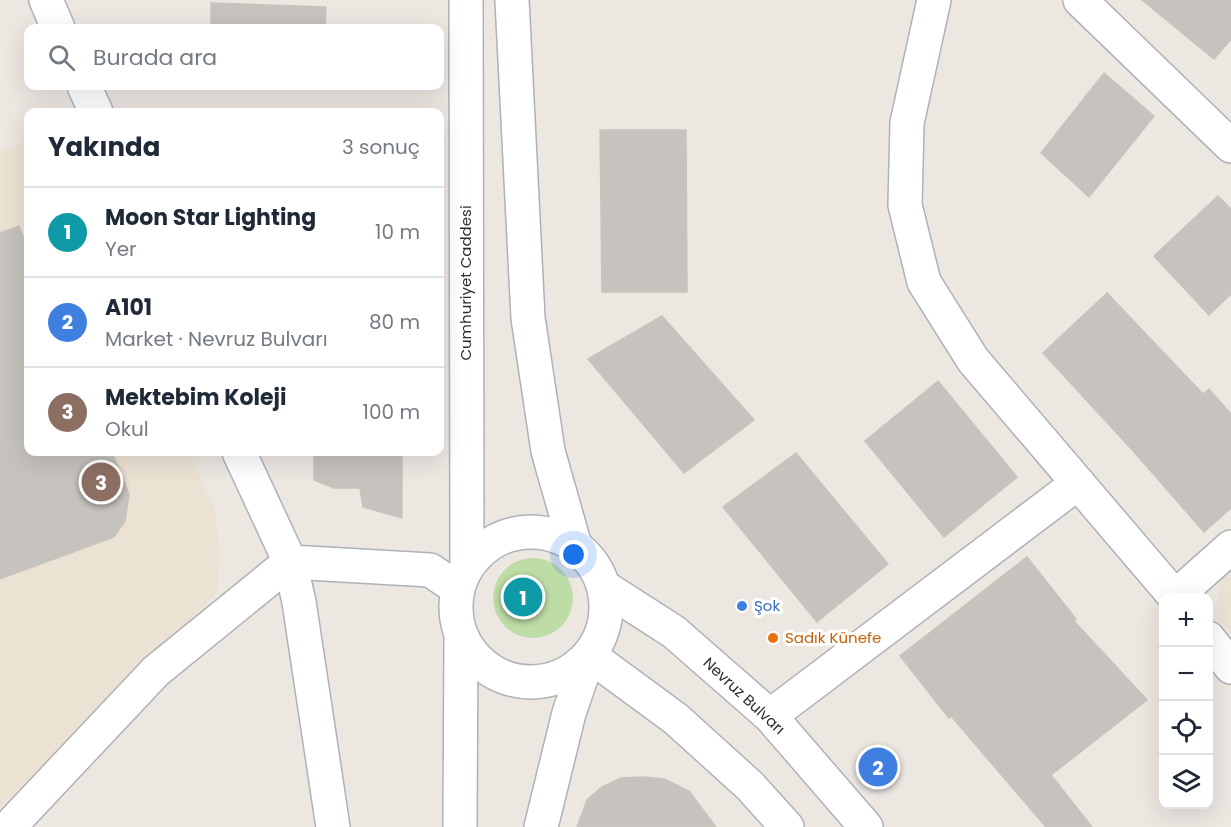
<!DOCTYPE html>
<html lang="tr">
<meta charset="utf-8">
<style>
:root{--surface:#fff;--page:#f6f6f7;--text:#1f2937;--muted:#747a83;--line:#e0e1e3;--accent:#db2777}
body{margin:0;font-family:Poppins,sans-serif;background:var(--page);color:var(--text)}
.controls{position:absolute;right:18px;bottom:18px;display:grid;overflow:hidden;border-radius:12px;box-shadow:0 6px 24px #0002}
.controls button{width:54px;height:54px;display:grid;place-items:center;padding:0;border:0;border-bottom:2px solid var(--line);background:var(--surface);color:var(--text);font:30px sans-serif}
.you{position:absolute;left:574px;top:555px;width:21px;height:21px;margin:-15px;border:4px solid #fff;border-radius:50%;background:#1a73e8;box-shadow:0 0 0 9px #1a73e833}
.badge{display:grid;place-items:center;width:39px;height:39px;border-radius:50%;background:var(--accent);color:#fff;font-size:20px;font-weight:700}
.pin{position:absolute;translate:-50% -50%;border:3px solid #fff;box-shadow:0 2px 6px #0006}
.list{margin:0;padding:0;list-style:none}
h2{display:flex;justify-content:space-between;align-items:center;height:78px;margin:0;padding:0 24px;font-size:26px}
h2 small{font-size:20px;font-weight:400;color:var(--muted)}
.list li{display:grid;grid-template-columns:39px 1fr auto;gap:18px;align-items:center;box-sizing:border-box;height:90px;padding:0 24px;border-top:2px solid var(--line)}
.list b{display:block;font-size:22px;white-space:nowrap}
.list p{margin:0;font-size:20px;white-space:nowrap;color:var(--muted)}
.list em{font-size:20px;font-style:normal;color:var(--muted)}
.icon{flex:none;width:33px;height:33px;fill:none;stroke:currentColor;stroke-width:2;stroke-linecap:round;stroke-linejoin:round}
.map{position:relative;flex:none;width:1231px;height:827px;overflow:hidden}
.search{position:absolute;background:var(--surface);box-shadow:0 6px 24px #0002;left:24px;top:24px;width:420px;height:66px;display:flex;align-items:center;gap:15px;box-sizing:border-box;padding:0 21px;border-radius:12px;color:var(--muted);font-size:22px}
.panel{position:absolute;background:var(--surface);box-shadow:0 6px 24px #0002;left:24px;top:108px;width:420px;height:348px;border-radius:12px}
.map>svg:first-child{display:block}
.education{fill:#ece2d4}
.green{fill:#bedca6}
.building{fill:#c6c2bd;stroke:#c9c3bc;stroke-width:1.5}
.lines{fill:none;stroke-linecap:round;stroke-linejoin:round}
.street-casing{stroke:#afb1b8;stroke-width:36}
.secondary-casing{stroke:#afb1b8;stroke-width:36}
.street{stroke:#fff;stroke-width:33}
.secondary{stroke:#fff;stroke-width:33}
.shop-dot{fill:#3f7fe0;stroke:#fff;stroke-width:2}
.food-dot{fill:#e8710a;stroke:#fff;stroke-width:2}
.labels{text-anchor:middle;stroke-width:6;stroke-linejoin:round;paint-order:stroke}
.street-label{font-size:15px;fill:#2e2e2e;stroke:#fff}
.shop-label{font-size:15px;fill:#366cbe;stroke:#fff;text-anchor:start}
.food-label{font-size:15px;fill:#c56008;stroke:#fff;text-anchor:start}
</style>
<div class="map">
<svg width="1231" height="827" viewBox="0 0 1231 827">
<rect width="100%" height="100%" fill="#ede7e2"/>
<g class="education">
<polygon points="28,140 28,452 189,452 215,512 220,553 217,592 176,635 0,807 0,152"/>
<polygon points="1231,567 1231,635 1217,618 1219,577"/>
</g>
<circle class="green" cx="533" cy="598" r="40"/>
<g class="building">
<polygon points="1142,0 1231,0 1231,39 1214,59"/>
<polygon points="211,3 326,7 325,28 211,28"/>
<polygon points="1104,73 1154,116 1089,197 1041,153"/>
<polygon points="600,130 686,130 687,292 602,292"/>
<polygon points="1218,196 1231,209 1231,294 1209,315 1154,256"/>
<polygon points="19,226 28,249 28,452 112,452 129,494 125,521 114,537 0,579 0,233"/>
<polygon points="1107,293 1203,394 1209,389 1231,414 1231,508 1204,532 1135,453 1043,353"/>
<polygon points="662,316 754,420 684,473 588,359"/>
<polygon points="938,381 1017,477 944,537 865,441"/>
<polygon points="314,452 402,452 402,518 363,507 360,488 334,488 314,480"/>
<polygon points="796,453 888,564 817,622 723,507"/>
<polygon points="1027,557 1076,619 1074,621 1147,700 1051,775 1092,827 1046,827 951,716 949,718 900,656"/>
<polygon points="643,777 665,779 689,791 716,827 577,827 587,800 602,787 621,778"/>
</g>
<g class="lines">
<defs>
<g id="street">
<polyline points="46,0 58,28"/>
<polyline points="934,0 907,123 905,205 924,282 973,360 1176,598"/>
<polyline points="1080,0 1231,146"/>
<polyline points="84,86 96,112"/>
<polyline points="239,452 290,562 299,602 333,827"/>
<polyline points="1175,597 1231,547"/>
<polyline points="1208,638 1231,667"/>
<polyline points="770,716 1078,483"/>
<polyline points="9,827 156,671 290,562 430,570 457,588"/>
</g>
<g id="secondary">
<polyline points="466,0 467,566"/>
<polyline points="512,0 528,318 548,451 575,546"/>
<circle cx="531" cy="607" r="75"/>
<polyline points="604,587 674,632 770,716 866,827"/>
<polyline points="460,827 461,636"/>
<polyline points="541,827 569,713 589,655 676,719 750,786 787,827"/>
</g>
</defs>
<use href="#street" class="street-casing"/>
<use href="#secondary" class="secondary-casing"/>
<use href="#street" class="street"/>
<use href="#secondary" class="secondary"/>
</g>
<circle class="shop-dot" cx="742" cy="606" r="6"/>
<circle class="food-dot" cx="773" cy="638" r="6"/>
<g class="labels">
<g class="street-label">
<text transform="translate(466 283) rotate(-90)" y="5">Cumhuriyet Caddesi</text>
<text transform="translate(744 696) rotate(43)" y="5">Nevruz Bulvarı</text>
</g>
<g class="shop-label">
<text x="754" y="611">Şok</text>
</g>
<g class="food-label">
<text x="785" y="643">Sadık Künefe</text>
</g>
</g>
</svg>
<div class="controls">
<button>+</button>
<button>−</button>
<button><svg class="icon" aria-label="locate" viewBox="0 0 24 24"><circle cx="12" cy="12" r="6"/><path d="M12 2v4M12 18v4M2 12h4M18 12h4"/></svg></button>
<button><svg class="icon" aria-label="layers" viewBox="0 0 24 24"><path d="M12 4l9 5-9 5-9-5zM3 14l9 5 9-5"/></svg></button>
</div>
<div class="you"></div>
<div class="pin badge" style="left:523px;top:597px;background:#0f9aa8">1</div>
<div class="pin badge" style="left:878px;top:767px;background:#3f7fe0">2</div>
<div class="pin badge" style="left:101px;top:482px;background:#8d6e63">3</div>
<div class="search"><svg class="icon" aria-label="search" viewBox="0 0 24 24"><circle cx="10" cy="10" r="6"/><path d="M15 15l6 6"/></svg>Burada ara</div>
<section class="panel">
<h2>Yakında<small>3 sonuç</small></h2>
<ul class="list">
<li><span class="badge" style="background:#0f9aa8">1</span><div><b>Moon Star Lighting</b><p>Yer</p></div><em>10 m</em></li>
<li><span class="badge" style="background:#3f7fe0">2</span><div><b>A101</b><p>Market · Nevruz Bulvarı</p></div><em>80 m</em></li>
<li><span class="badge" style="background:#8d6e63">3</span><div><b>Mektebim Koleji</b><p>Okul</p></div><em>100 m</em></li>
</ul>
</section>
</div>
